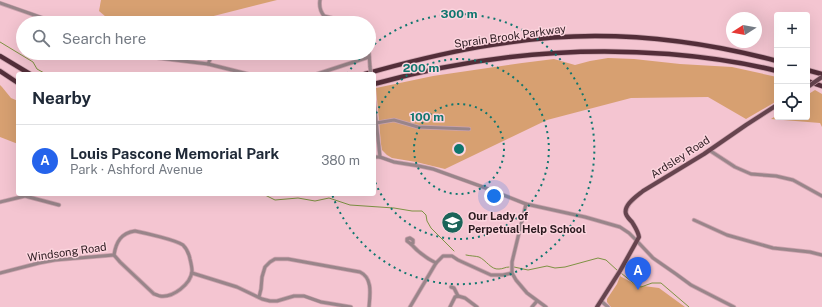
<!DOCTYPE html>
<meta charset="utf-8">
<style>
:root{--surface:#fff;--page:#f2f2f3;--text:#1f2937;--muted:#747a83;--line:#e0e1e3;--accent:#2563eb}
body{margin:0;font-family:"Public Sans",sans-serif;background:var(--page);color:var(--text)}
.controls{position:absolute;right:12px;top:12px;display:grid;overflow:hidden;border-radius:4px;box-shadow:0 4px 16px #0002}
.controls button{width:36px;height:36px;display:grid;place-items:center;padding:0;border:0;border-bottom:1px solid var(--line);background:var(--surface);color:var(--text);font:20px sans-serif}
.compass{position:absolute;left:726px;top:12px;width:36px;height:36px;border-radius:50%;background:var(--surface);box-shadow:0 4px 16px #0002;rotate:259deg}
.you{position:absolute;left:494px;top:196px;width:14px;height:14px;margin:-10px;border:3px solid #fff;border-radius:50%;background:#1a73e8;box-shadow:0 0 0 6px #1a73e833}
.badge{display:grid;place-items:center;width:26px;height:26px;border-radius:50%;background:var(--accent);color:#fff;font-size:13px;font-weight:700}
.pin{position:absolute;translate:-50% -33px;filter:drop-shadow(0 1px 2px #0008)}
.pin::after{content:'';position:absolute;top:21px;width:14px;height:12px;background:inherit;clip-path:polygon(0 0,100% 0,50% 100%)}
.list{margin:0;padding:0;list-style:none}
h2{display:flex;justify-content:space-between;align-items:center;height:52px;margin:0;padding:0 16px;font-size:17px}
h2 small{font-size:13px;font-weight:400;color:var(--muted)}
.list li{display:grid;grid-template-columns:26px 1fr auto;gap:12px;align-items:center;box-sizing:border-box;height:72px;padding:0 16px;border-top:1px solid var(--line)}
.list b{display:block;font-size:15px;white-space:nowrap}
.list p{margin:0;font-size:13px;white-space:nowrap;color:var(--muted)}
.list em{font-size:13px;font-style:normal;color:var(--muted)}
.icon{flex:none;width:22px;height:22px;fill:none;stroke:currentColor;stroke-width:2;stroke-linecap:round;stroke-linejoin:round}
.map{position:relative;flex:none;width:822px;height:307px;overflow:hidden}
.search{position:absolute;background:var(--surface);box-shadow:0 4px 16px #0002;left:16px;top:16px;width:360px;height:44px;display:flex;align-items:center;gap:10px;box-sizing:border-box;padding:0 14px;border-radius:22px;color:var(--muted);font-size:15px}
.panel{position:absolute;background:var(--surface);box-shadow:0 4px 16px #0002;left:16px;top:72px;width:360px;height:124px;border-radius:4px}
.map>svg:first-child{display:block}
.green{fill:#d7a071}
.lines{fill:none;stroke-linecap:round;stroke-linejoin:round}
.stream{stroke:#7e9243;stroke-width:1}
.minor-casing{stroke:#cca3ae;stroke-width:4.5}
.major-casing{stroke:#cca3ae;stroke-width:5.5}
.highway-casing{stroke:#cca3ae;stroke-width:6}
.minor{stroke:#99858a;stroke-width:3}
.major{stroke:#66444e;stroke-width:4}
.highway{stroke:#532e39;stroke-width:4.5}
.minor-bridge-casing{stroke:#cca3ae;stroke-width:4.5;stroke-linecap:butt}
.major-bridge-casing{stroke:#cca3ae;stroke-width:5.5;stroke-linecap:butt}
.minor-bridge{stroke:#99858a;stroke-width:3}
.major-bridge{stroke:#66444e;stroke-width:4}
.ring{fill:none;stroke:#0f766e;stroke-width:2;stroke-dasharray:2 4}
.labels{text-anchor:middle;stroke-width:3;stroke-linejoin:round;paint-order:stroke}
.street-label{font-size:11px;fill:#2c1b20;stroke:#fcd5de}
.poi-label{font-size:11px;font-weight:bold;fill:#2c1b20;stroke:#fcd5de;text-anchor:start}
.centre{fill:#0f766e;stroke:#fcd5de;stroke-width:2}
.ring-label{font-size:12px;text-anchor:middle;font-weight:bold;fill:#0f766e;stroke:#fcd5de;stroke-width:3;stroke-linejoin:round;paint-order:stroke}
</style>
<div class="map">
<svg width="822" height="307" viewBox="0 0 822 307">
<rect width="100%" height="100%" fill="#f4c5d1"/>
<g class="green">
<polygon points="101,0 277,0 186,23 113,23 99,11"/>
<polygon points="608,58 634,59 680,64 732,67 777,77 777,101 746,119 708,97 631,98 547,120 445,169 416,162 392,158 387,155 382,150 381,144 376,88 433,76 522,63 554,59 575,65 590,61"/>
<polygon points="0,85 2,87 11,98 18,101 18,144 0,137"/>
<polygon points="815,90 822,94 822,127 820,123 771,119 777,115 777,117 807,117 807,95"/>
<polygon points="620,276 636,285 659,288 685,307 611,307 607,302 607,299 617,284"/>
</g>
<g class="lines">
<g class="stream">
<polyline points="0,42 33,62 37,69 46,74"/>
<polyline points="263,194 275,200 298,198 315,201 329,198 350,205 394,208 412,211 422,211 426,215 427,221 431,228 454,251"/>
<path d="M466,255C470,256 476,256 479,257C486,260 491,270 499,269C503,269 505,267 509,267"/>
<polyline points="514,267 528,270 547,266 555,268 565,267 598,258 606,260 618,271"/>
<polyline points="621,273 637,286 641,287 652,283 661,283 689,307"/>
</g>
<defs>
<g id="minor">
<path d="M320,0C319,6 320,11 324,16L332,18L359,20L362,23"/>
<polyline points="0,3 57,23"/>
<polyline points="145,53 158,58 208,64 248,74"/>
<polyline points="369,53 370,67"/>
<polyline points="208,64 213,53"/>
<polyline points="317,74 369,57"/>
<polyline points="374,101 380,157"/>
<polyline points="376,123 394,120 418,127 469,129"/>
<polyline points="709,150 735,167 751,174 776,176 793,180 822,196"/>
<polyline points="374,157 380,157 394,162 419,166 433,169 483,187 526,204 585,217 620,227 629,233 637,241 653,258 676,274 691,285 734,307"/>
<polyline points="0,202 25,196 59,205"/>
<polyline points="526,204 512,262 512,273 516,280 527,293 546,307"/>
<polyline points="694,220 727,235 773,248 810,252 822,255"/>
<path d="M135,231C145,233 176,240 183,245C187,249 189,254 190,259C191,263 192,267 192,271C191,284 173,298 160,296C159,296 155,294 154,294L120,262L114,255C116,242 121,233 135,231Z"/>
<polygon points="410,238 413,240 413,243 411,244 407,241 407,239"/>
<path d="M411,244C418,252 426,258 436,263"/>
<polyline points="0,273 39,263 55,260 114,255"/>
<polyline points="192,273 237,287 262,299 270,301 277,301 294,296 304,296 321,302 351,307"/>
<polyline points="451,287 454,288 458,296"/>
<polyline points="458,296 465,298 477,307"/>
<path d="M259,297L261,289L262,277L265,267L270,262L275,259H288L360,272C373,278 370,295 369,307"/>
<polyline points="601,301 608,307"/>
<polyline points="410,307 436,263 443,256 452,256 458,260 491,275 503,275 512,273"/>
<polyline points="450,307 455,297 458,296"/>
<polyline points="532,307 537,301"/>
</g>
<path id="major" d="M597,307L620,271L639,237C638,231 635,227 632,222C630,220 627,217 626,214C623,205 637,196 643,191L704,154L746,125L777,105"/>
<g id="highway">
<polyline points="0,56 30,74"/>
<polyline points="807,70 822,74"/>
<polyline points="0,71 18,83"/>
<path d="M365,74C439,53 517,36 595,36C657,36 717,45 777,61"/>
<polyline points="807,81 822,86"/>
<path d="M374,84C470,57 570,46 669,54C705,57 742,62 777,71"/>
</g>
</defs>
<use href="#minor" class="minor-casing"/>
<use href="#major" class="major-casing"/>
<use href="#highway" class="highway-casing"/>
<use href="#minor" class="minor"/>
<use href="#major" class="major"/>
<use href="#highway" class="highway"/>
<defs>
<polyline id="minor-bridge" points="370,67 371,74"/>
<polyline id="major-bridge" points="809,86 822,77"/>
</defs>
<use href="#minor-bridge" class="minor-bridge-casing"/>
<use href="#major-bridge" class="major-bridge-casing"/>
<use href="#minor-bridge" class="minor-bridge"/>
<use href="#major-bridge" class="major-bridge"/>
</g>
<g class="ring">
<circle cx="459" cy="149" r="45"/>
<path d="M374 119A90 90 0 1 1 374 179"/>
<path d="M347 74A135 135 0 0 1 364 54M370 48A135 135 0 1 1 332 194"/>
</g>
<defs>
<symbol id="school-disc" viewBox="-11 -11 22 22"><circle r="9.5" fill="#1b6459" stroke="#fcd5de"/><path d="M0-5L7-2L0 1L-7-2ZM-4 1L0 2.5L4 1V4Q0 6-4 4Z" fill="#fff"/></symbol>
</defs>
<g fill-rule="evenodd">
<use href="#school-disc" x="440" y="210" width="25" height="25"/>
</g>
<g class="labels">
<g class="street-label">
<text transform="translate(510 36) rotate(-8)" y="4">Sprain Brook Parkway</text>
<text transform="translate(680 157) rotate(-33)" y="4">Ardsley Road</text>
<text transform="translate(67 252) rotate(-8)" y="4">Windsong Road</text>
</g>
<g class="poi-label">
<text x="468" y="220">Our Lady of<tspan x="468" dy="13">Perpetual Help School</tspan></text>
</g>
</g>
<circle cx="459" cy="149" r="6" class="centre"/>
<g class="ring-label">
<text x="459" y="18">300 m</text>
<text x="421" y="72">200 m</text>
<text x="427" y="121">100 m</text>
</g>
</svg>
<div class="controls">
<button>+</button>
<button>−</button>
<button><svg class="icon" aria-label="locate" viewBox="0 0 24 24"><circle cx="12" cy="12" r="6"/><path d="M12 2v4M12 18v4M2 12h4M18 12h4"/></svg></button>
</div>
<svg class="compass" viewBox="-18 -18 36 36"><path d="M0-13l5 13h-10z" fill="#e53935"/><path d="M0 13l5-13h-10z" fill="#747a83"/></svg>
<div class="you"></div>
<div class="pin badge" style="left:638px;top:290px">A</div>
<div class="search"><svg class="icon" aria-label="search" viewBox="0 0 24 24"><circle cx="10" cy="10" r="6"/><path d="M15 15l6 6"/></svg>Search here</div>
<section class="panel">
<h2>Nearby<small></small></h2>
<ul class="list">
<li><span class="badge">A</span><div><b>Louis Pascone Memorial Park</b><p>Park · Ashford Avenue</p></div><em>380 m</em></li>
</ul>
</section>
</div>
